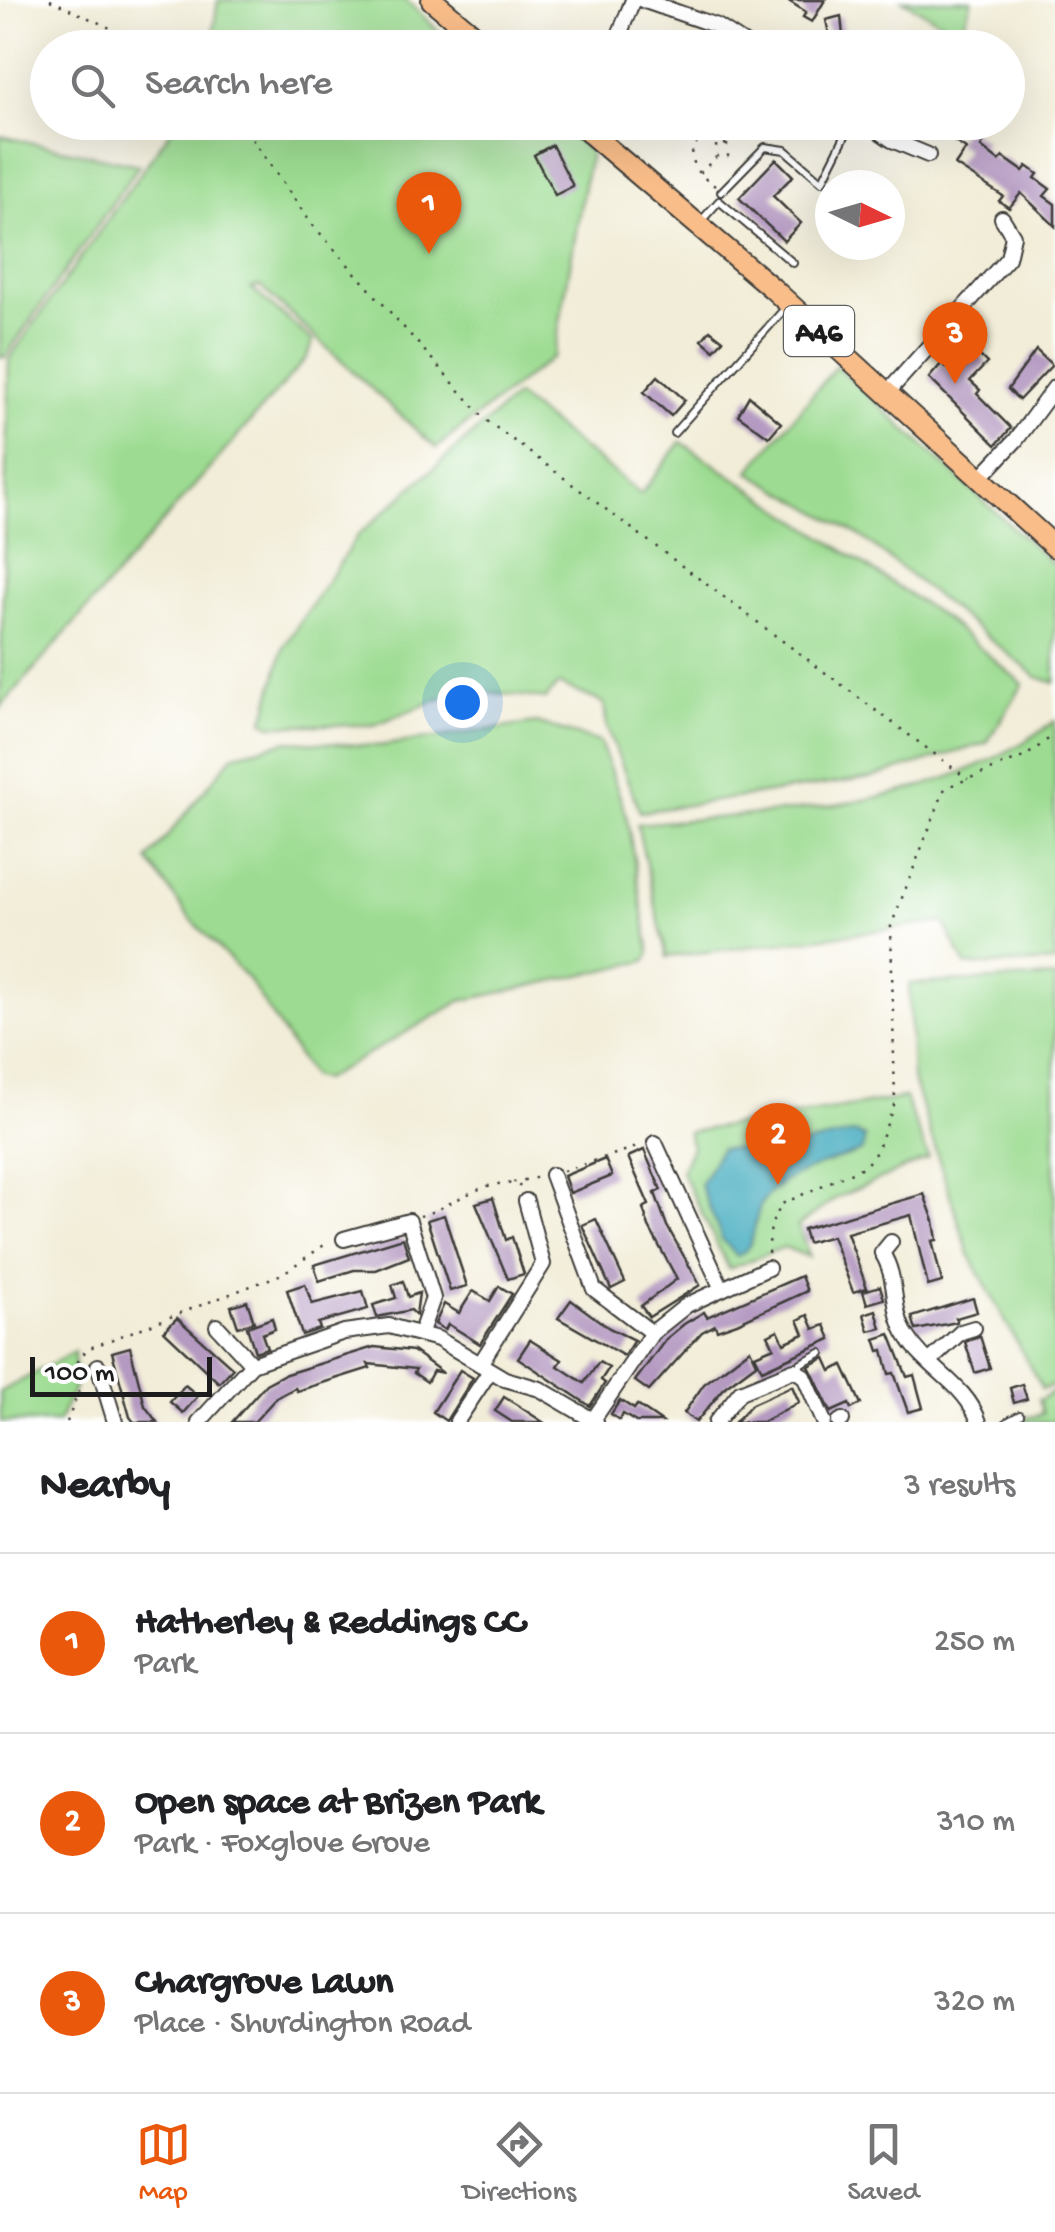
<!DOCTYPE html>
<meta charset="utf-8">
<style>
:root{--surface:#fff;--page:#f2f2f2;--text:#202124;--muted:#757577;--line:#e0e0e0;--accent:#ea580c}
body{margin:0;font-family:"Gochi Hand",sans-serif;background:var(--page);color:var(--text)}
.compass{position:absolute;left:815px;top:170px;width:90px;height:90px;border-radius:50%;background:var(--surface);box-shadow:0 10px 40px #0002;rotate:95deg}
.scale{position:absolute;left:30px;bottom:25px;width:182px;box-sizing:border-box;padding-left:10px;border:5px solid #1c1c1c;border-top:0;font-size:28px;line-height:35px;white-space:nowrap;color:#1c1c1c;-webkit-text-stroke:8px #fff;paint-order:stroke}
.you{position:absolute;left:462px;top:702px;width:35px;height:35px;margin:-25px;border:8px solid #fff;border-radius:50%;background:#1a73e8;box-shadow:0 0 0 15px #1a73e833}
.badge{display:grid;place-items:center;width:65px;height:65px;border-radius:50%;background:var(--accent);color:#fff;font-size:32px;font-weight:700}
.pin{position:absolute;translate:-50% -82px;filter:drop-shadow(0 2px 5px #0008)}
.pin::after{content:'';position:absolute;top:52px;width:35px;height:30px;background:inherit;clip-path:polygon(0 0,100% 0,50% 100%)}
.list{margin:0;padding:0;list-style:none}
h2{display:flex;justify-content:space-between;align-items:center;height:130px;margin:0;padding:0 40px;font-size:42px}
h2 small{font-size:32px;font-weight:400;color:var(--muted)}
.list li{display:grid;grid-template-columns:65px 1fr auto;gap:30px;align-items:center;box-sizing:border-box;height:180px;padding:0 40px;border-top:2px solid var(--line)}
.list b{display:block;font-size:38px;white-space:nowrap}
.list p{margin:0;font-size:32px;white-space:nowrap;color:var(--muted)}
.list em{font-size:32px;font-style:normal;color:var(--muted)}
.icon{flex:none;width:55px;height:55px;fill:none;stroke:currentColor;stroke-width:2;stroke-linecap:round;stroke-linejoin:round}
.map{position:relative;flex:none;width:1055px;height:1422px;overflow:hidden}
.search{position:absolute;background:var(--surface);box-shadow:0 10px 40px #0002;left:30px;right:30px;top:30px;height:110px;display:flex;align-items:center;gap:25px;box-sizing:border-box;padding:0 35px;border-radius:55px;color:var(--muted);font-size:38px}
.sheet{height:670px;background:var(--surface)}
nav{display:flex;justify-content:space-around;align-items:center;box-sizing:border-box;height:140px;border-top:2px solid var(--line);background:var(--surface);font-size:28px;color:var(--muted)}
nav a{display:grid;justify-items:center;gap:5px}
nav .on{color:var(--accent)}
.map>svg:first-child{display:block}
.green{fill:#9cdb91;stroke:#5c7c56;stroke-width:2.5}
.water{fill:#3da9bd;stroke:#2c626c;stroke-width:2.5}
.building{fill:#b499c1}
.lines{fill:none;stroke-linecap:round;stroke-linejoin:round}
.service-casing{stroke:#3c3b38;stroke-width:10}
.minor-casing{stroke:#3c3b38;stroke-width:18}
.primary-casing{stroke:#3c3b38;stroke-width:24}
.path{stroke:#3c3b38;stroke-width:2.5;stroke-dasharray:2.5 8;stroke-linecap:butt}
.service{stroke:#fff;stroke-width:6}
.minor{stroke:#fff;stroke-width:14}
.primary{stroke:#f8bd89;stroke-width:20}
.labels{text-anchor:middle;stroke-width:9;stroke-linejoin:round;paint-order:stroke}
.shield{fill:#fff;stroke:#606060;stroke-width:2.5}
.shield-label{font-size:30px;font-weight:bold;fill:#1c1c1c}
</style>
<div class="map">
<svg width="1055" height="1422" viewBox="0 0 1055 1422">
<rect width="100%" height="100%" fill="#fff"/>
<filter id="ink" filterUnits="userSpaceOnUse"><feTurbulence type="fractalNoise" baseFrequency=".01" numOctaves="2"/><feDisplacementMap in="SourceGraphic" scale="20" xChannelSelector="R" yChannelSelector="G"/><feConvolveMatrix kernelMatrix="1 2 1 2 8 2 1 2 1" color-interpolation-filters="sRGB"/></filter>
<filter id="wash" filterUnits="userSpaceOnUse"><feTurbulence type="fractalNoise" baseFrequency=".0048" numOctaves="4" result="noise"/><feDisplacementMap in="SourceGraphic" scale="40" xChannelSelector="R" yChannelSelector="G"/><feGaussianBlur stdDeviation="2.25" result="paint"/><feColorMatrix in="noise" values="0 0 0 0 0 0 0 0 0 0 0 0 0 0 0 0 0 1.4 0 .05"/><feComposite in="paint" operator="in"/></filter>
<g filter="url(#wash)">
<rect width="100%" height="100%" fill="#f2edd8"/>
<g class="green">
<polygon points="218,0 406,0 451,43 448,48 211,47"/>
<polygon points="902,0 972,0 961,33"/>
<polygon points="176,123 557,123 590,152 554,356 436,448 260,286 251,288 313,341 307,357 0,708 9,359"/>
<polygon points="0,136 139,165 5,357 0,357"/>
<polygon points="836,366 1055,566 1055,683 1037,677 862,537 749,472"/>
<polygon points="516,396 641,494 681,442 944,618 1023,684 987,743 871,778 640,812 607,728 604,703 558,684 546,699 465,689 374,725 271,725 264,721 284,646 358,535"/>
<path d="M1055,721V962L966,966L944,922L667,957L637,824C781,811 934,812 1055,721Z"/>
<polygon points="536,723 600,742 626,813 650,953 646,961 461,1001 323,1080 311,1076 248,979 188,916 148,860 234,754 289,741 378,746"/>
<polygon points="1055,977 1055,1385 1042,1389 969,1254 912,1077 909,984"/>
<polygon points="905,1098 929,1158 836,1198 798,1226 809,1257 784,1247 729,1269 681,1171 692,1147 688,1132"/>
<polygon points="74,1352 75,1387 58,1422 1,1422 0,1392"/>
<polygon points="1055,1391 1055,1422 1007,1422 1042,1414 1039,1400"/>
</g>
<path class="water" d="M855,1133L865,1137L862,1151C832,1163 782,1172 763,1201C751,1219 759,1247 737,1256L722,1239L700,1185L720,1149L791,1147Z"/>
<g id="blocks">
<g class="building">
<polygon points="787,0 825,0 812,22 803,17 806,12"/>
<polygon points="841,16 843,36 830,39 826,20"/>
<polygon points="965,129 985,140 981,147 999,161 1003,157 1023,171 1027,166 1038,174 1035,178 1050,189 1044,196 1055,204 1055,226 1021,193 1009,208 999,201 1003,196 955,165 966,149 955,142"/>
<polygon points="552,145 573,186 555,195 534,155"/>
<polygon points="776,159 793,176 773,196 801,223 784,241 739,198"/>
<polygon points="710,330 723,340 714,350 702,340"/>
<polygon points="1036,350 1052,365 1019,400 1008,389"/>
<polygon points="975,351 987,363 970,381 980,390 977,394 1011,428 996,445 929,378 942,363 954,374"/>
<polygon points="658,376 685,400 671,416 644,392"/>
<polygon points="749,396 781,423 769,437 738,415"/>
<polygon points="644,1150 661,1190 655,1193 667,1226 700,1285 649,1317 641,1306 677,1279 649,1227 643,1208 649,1205 628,1157"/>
<polygon points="605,1159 612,1176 570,1193 564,1176"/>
<polygon points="924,1194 934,1221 937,1240 932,1241 942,1282 928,1286 911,1215 847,1233 867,1288 853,1292 832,1236 807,1243 803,1229"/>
<polygon points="493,1198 506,1240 512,1237 524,1274 508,1279 476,1203"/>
<polygon points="444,1215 467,1286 450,1291 427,1220"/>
<polygon points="596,1219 625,1282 611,1289 582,1225"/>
<polygon points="403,1238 409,1257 376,1270 354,1270 319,1281 314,1265"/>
<polygon points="801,1276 807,1291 737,1323 717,1330 715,1325 702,1332 649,1391 635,1381 666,1339 684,1324 704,1312 707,1317"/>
<polygon points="403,1281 408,1297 419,1293 416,1315 411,1310 377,1317 373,1305 396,1298 392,1285"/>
<polygon points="305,1284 312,1304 363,1291 368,1309 318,1323 320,1329 302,1335 287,1290"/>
<polygon points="499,1286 512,1294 480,1344 448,1324 445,1330 435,1324 444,1304 459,1313 473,1291 490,1301"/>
<polygon points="880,1286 884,1299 867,1304 863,1291"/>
<polygon points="973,1298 977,1312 956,1318 957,1322 916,1330 912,1317"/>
<polygon points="571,1300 609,1328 634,1340 624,1356 558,1318"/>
<polygon points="247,1301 254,1322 238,1327 231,1306"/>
<polygon points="876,1310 881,1328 869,1331 864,1314"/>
<polygon points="808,1315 814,1329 825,1325 831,1339 762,1370 755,1355 774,1347 768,1335 778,1330 784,1343 804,1334 798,1320"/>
<polygon points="177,1318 233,1368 219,1383 164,1331"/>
<polygon points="272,1318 275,1329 262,1334 267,1348 255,1352 247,1327"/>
<polygon points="890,1334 907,1377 914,1375 923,1408 908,1412 894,1373 889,1374 883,1350 879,1351 875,1339"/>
<polygon points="980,1336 990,1368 975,1373 965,1342"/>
<polygon points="530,1340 562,1360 558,1366 584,1383 599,1362 609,1368 601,1380 605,1383 590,1406 518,1358"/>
<polygon points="130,1347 145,1406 157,1422 134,1422 130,1417 112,1352"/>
<polygon points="374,1347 413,1351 443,1373 433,1371 427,1382 414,1373 416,1369 368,1364 370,1368 297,1391 295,1388 276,1398 254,1422 232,1422 266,1384 283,1375"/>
<polygon points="750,1349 757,1363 726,1386 696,1422 684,1413 704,1384"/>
<polygon points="825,1358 831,1371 843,1365 861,1404 851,1409 849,1404 831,1412 809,1366"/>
<polygon points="460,1370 473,1378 446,1421 433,1412"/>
<polygon points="1022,1384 1027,1399 1014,1403 1010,1388"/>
<polygon points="185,1385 198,1396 183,1413 170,1402"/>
<polygon points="792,1386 799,1402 762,1422 735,1422 752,1404"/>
<polygon points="504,1397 517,1405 543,1422 512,1422 495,1411"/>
<polygon points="620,1400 634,1409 637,1405 662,1422 636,1422 623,1414 619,1420 611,1414"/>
</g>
</g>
</g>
<g filter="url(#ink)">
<use href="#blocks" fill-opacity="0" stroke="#3c3b38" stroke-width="2.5"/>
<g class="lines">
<defs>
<g id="service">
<polyline points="721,192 765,147 785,150 822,182 852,122"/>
<polyline points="702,220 719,201 793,263"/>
<polyline points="674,433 788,305"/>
<polyline points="798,1370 801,1363 821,1353"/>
<polyline points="1007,1422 1020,1415"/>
</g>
<g id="minor">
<polyline points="642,0 717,26 751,48"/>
<polyline points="614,48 633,0"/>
<polyline points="866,122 892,140 928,155"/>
<polyline points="887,393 1008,258 1013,236 1002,218"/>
<polyline points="980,478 1016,440 1055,387"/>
<polyline points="655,1143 722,1289"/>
<polyline points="552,1175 594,1289 652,1333"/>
<polyline points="344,1239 409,1221 433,1298 421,1332"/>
<path d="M891,1242L882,1253C899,1279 890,1310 907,1336C927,1369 966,1384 979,1422"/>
<polyline points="217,1326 252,1364"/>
<polyline points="930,1361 961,1332 974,1328"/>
<polyline points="480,1364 543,1264 526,1201"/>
<polyline points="98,1366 115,1422"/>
<polyline points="593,1420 652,1333 687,1305 768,1268"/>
<polyline points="457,1421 490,1371"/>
<polyline points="199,1422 252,1364 344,1332 389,1326 438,1339 505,1379 540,1389 596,1422"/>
<polyline points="716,1422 740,1392 794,1370 804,1376 824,1422"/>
<polyline points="839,1422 842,1420"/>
</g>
<g id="primary">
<polyline points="432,0 489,48"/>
<polyline points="577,122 772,288 1055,547"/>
</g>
</defs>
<use href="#service" class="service-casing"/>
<use href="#minor" class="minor-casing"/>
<use href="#primary" class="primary-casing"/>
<g class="path">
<polyline points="50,0 153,48"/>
<polyline points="240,122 311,223 486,420 968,779"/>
<polyline points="723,122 743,127 756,139"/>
<polyline points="703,132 715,144"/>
<polyline points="727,144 728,156 717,156 716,145 727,144 743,127"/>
<polyline points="700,173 716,157"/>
<polyline points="715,186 699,174 691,156 702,130 719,122"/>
<polyline points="563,1171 640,1146"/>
<polyline points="513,1182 541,1177"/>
<path d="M420,1216C453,1207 490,1171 524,1188"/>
<polyline points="768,1253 771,1225 782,1204 865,1166 877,1151 895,1102 891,926 945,788 1026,756 1055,734"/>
<polyline points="67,1422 80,1388 76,1364 87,1349 282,1274 330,1241"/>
</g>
<use href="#service" class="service"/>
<use href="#minor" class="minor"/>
<use href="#primary" class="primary"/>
</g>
</g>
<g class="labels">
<rect class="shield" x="784" y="306" width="70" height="50" rx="8"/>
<g class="shield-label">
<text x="819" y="341">A46</text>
</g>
</g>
</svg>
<svg class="compass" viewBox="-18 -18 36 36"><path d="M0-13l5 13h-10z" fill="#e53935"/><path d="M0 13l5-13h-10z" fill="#757577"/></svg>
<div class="scale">100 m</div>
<div class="you"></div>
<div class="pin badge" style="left:429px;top:254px">1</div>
<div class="pin badge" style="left:778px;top:1185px">2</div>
<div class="pin badge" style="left:955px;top:384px">3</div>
<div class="search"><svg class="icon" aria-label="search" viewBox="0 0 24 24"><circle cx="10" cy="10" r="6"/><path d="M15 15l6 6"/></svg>Search here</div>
</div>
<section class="sheet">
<h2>Nearby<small>3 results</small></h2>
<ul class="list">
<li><span class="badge">1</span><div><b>Hatherley &amp; Reddings CC</b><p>Park</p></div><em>250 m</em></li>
<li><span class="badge">2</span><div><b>Open space at Brizen Park</b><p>Park · Foxglove Grove</p></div><em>310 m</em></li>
<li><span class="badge">3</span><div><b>Chargrove Lawn</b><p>Place · Shurdington Road</p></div><em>320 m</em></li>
</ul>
</section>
<nav>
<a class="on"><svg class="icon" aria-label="map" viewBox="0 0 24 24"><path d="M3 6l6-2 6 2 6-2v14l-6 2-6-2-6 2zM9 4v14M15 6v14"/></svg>Map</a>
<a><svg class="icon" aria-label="directions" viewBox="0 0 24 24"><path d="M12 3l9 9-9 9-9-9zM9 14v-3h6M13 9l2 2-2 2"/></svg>Directions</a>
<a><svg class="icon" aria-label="saved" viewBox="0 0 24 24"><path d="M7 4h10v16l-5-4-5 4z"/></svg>Saved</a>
</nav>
